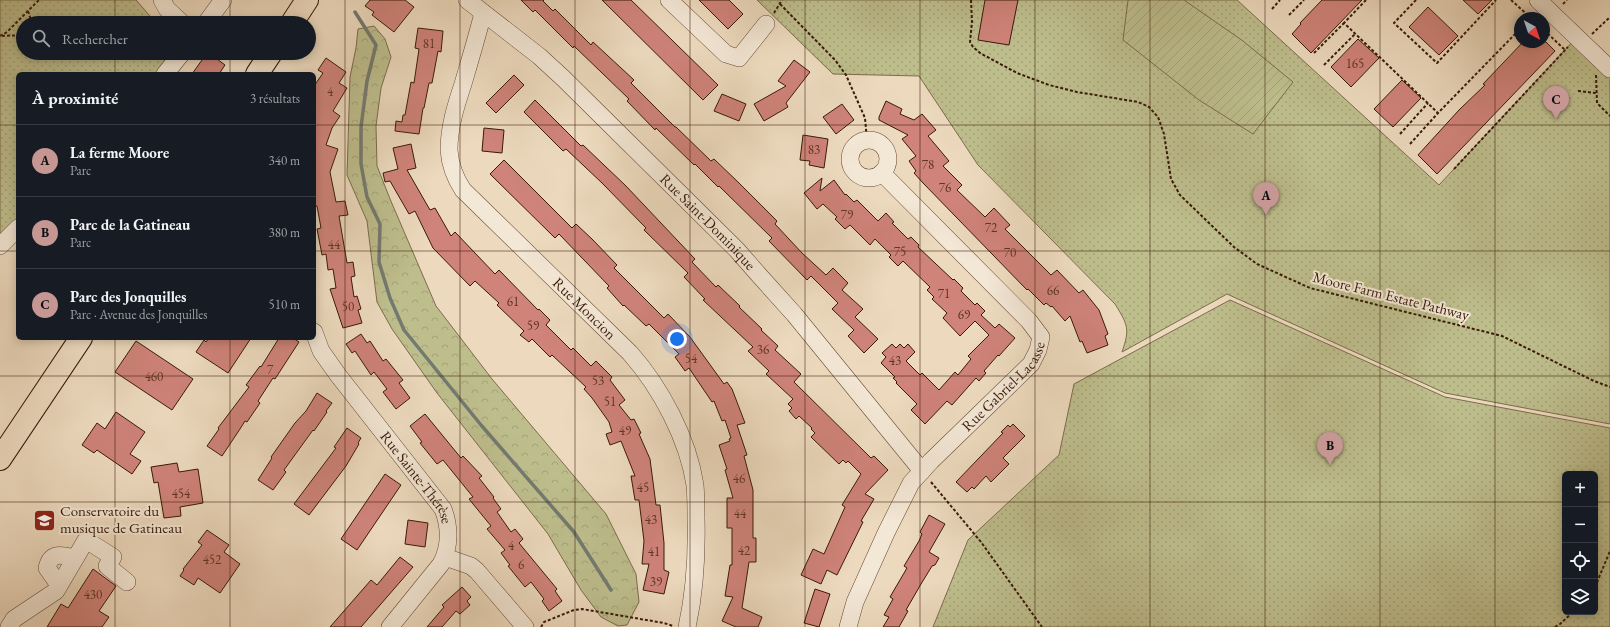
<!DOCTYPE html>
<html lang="fr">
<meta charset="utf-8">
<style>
:root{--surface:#171b24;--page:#242831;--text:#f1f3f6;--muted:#9ea1a6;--line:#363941;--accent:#c59692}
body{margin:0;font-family:"EB Garamond",serif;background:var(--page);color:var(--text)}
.controls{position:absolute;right:12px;bottom:12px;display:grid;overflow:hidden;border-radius:6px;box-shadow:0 2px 10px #0003}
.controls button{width:36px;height:36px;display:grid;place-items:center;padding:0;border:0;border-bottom:1px solid var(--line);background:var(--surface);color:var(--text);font:20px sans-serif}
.compass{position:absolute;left:1514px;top:12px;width:36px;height:36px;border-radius:50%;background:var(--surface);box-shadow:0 2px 10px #0003;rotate:140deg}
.you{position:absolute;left:677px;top:339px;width:14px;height:14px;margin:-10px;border:3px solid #fff;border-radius:50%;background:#1a73e8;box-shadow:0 0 0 6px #1a73e833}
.badge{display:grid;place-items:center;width:26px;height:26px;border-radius:50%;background:var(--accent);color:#111;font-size:13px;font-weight:700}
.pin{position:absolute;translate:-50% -33px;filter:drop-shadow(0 1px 2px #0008)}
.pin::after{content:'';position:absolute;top:21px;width:14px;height:12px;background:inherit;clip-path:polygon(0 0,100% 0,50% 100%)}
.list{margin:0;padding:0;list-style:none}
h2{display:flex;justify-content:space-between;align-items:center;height:52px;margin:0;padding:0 16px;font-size:17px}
h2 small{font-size:13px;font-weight:400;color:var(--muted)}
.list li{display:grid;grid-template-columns:26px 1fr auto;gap:12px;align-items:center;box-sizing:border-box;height:72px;padding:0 16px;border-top:1px solid var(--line)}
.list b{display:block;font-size:15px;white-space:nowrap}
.list p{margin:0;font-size:13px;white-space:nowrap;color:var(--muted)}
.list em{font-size:13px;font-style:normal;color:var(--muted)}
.icon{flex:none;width:22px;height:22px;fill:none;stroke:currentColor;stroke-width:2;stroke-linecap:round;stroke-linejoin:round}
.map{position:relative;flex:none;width:1610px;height:627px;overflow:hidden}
.search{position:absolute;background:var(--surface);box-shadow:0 2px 10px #0003;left:16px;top:16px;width:300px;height:44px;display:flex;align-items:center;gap:10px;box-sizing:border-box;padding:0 14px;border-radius:22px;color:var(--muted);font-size:15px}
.panel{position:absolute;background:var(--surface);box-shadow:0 2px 10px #0003;left:16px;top:72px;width:300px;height:268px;border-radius:6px}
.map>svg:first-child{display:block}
.forest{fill:url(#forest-crowns);stroke:#7c6c4b}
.park{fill:url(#park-dots);stroke:#7c6c4b;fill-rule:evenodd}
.garden{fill:url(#garden-furrows);stroke:#7c6c4b}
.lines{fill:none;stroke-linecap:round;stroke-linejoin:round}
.stream{stroke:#737a70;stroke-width:3.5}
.building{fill:#cf8379;stroke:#391909}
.minor-casing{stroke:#664936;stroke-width:18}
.major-casing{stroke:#391909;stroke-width:24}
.path{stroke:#391909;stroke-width:2;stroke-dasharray:3 2;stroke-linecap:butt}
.minor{stroke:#f3e7d5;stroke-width:17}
.major{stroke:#eddabe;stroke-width:22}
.grid{fill:none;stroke:#391909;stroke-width:1;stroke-opacity:0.55}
.labels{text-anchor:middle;stroke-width:4;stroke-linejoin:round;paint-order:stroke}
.number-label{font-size:13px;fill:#5e3425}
.street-label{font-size:15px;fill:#391909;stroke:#f3e7d5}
.poi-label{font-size:15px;fill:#391909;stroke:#f3e7d5;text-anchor:start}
</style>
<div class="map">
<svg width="1610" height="627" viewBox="0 0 1610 627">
<defs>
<pattern id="forest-crowns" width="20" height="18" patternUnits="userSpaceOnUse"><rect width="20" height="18" fill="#bebe8d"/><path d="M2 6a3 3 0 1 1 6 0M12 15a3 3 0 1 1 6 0" fill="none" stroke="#a4a378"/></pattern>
<pattern id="park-dots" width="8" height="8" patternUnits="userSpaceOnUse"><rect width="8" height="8" fill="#bebe8d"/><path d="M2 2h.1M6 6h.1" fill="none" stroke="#a4a378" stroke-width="1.8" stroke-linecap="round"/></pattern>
<pattern id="garden-furrows" width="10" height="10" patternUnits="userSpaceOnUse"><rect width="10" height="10" fill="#bebe8d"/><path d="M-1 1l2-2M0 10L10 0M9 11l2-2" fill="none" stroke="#a4a378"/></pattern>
</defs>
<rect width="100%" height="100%" fill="#eddabe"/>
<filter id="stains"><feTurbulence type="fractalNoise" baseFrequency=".005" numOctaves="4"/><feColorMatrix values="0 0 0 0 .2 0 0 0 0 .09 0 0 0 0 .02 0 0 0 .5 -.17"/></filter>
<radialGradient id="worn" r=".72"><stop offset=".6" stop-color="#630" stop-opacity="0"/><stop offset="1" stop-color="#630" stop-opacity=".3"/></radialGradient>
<polygon class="forest" points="374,26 385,39 391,57 381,88 376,126 377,166 390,199 436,306 492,379 606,514 636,574 639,602 627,625 618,626 601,617 581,590 548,534 437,393 392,329 377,302 367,221 347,175 350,77 356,48 358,29"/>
<g class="park">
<polygon points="0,0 136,0 156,23 23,23 23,53 173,53 156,74 18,74 18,219 0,236"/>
<path d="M757,0H1237L1439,185L1577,37L1610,69V424L1445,393L1227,294L1122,352C1130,329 1128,325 1115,304L978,165L919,76L833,74Z"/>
<path d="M1230,300L1445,397L1610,428V627H933L968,540L1059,455L1074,384ZM1565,474H1595V612H1565Z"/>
</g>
<polygon class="garden" points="1128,0 1184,0 1243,41 1293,82 1253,134 1199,100 1123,40"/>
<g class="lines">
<polyline class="stream" points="355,12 376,45 367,81 361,127 361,164 367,197 380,224 379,262 390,298 404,330 481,425 574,532 611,590"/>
</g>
<g class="building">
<polygon points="370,0 405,0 414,7 394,32 372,15 374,12 365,6"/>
<polygon points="521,0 544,0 543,1 553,11 555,9 591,45 593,42 634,80 631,83 675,127 676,127 711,161 714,159 739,183 777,221 775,224 802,253 826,275 833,268 848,283 842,290 863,309 855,317 878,339 864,353 848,336 854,330 832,309 838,303 811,276 807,280 769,241 772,238 719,186 718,187 695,164 694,165 656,128 655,130 627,101 629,99 574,46 573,48 535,10 533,12"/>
<polygon points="602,0 631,0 718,85 703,100"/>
<polygon points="699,0 729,0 743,14 728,29"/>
<polygon points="985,0 1018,0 1009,45 978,40"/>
<polygon points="1322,0 1362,0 1311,53 1292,34 1301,24 1300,23"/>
<polygon points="1463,0 1492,0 1478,14"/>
<polygon points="1428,7 1458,36 1439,55 1409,27"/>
<polygon points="418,28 443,31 441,52 438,51 432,83 429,83 424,108 423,108 419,134 395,131 396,121 402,122 403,115 405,115 411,82 414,83 419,49 415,48"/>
<polygon points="1358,39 1379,58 1351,87 1331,67"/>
<polygon points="1523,42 1546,42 1555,51 1437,174 1418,155 1459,110 1485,85 1483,84"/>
<polygon points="207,53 209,53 225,65 219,74 192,74"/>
<polygon points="326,58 346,72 339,83 347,88 333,111 340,116 332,128 326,145 338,149 330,172 336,202 345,201 348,215 339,216 347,263 353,262 355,276 351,277 354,297 357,296 361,309 358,310 362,323 343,328 330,289 336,288 333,269 328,270 326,254 322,255 317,229 321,228 317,206 314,206 314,86 323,73 318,70"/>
<polygon points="794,60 810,72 786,103 788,107 764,121 754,104 786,86 778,81"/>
<polygon points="514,75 524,85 496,113 486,103"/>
<polygon points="1402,80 1421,98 1393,127 1374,109"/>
<polygon points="722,94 746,104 739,121 714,111"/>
<polygon points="535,100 581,146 583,145 626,186 695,259 692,262 716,287 718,285 740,306 739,307 762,329 761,330 778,346 775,350 801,374 794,382 871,458 874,456 888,470 865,494 874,499 861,521 863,522 837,575 827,570 821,584 801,575 813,549 824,554 845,507 842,505 861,474 848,461 846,463 843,460 839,464 811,437 815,433 811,429 812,428 799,416 796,419 789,411 792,408 788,404 793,399 766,374 769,371 748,351 753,347 703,300 705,299 684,277 688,273 644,230 646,228 602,183 566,149 563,151 524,112"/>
<polygon points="886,101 902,109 900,114 914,120 922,114 936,130 928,136 949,161 943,166 962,185 957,190 985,217 994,208 1010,225 1005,229 1051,275 1057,270 1079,293 1083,290 1099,310 1108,334 1105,336 1108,345 1087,353 1082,341 1080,342 1070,316 1065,321 1052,306 1051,307 1046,303 1044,305 1028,289 1027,290 923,183 914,173 916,171 909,161 916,156 902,139 908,135 879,120 879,117"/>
<polygon points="842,104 854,120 836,134 823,117"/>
<polygon points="484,128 504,130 502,153 482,151"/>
<polygon points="803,135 828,139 824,168 809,165 810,161 800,160"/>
<polygon points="411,144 416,168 407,170 430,210 435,208 451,236 455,232 495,274 499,270 538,310 539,309 550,320 546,325 571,350 573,348 591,366 596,361 612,377 610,380 625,400 619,405 631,420 634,419 641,433 639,434 650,459 656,505 660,505 664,543 664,570 669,572 664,594 643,590 649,564 642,564 644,541 639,500 635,500 631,476 635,476 621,441 610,445 606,434 612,432 609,422 592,398 584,389 586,387 552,355 550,357 532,339 529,342 520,335 524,331 497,305 499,303 475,281 470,286 433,248 415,211 409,214 390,181 385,182 383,173 398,169 393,148"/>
<polygon points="504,160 572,228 576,224 592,239 617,265 614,268 664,318 668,314 690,337 724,384 727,382 732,389 745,423 737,425 747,455 744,456 753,490 753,538 756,538 756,562 749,562 742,608 762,617 758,627 736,627 722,621 733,597 725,596 730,565 732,565 732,528 727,528 727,498 733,498 725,470 727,469 719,445 730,441 729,439 731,438 725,420 722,421 714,401 712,402 689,368 685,371 675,357 679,354 649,324 646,326 624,305 623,306 607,288 609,286 559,234 555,238 490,174"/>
<polygon points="822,178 820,191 834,180 845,195 846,194 854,202 857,200 878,221 886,213 894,222 892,223 908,239 911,237 919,245 918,247 953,280 954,279 963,288 961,291 975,305 977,303 985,311 981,315 995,328 999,324 1015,338 999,356 998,355 984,371 986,373 979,381 976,378 952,405 947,401 925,424 911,410 917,404 896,383 897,382 893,378 895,377 881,363 886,357 882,353 892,344 896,348 900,344 904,348 908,344 915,352 906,361 920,375 922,373 939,390 955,372 958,375 971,359 968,356 989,335 975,321 960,336 943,318 947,313 932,299 934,297 927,290 930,287 903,261 898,266 889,257 891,255 875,239 870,245 850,225 845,229 835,219 837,217 823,204 817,209 804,193"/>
<polygon points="361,334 367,343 370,341 383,361 386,359 403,380 399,383 410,398 396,409 383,392 387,389 374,372 371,375 355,351 352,353 346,344"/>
<polygon points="209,338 251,338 228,373 196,352 204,340 206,342"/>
<polygon points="279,338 293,338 299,342 275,379 273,378 258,401 260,403 247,422 245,421 240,429 222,456 207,446 219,429 218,428 249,387 246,385 260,366 261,367"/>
<polygon points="136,341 193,379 172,410 115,372"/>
<polygon points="317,393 332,403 326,411 327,412 314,431 313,430 284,470 286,472 273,490 258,480 272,458 271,457 295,423 306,411"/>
<polygon points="116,412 145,432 130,454 141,461 132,474 97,450 94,453 82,445 97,423 105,429"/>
<polygon points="425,414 461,458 463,456 482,476 479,478 494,497 493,498 501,509 497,512 511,532 515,529 523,539 519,543 557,589 555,591 562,601 549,611 542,601 544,599 531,582 525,587 508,566 510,565 501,553 505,550 487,529 491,526 469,499 473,497 443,460 437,464 420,443 422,442 410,426"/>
<polygon points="1013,424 1025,436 1003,458 1009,464 991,482 986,476 974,489 972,487 967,492 956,482 1003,433 1001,432 1008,425 1010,427"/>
<polygon points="347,428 361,438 358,443 359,444 346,466 309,515 294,504 336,448 334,447"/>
<polygon points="177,463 179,472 198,469 203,503 180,507 181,516 164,518 158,482 154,483 151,467"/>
<polygon points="385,474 401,485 357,550 341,539"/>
<polygon points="929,515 945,524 929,552 939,558 935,565 932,566 921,584 906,610 908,611 899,627 883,627 889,617 884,615 893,599 890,597 907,568 904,566 919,541 922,534 920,532"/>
<polygon points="408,520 428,523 425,547 405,544"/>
<polygon points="207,530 229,545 224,552 240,564 220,593 198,578 194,585 180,576 184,570 183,569 202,545 198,542"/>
<polygon points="400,557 413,567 361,627 330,627 371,580 377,585"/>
<polygon points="93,569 116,586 99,611 109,617 102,627 47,627 61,604 68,608"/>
<polygon points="462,587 471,597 467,601 470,605 460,614 456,611 442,627 427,627 444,607 442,605"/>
<polygon points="815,589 830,594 819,627 804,623"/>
</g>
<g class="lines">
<defs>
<g id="minor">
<polyline points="162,0 167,9 182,23"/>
<path id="s1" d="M467,0L539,56L563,78L737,250L758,274L794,314L922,471"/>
<polyline points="669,0 726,54 739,58 766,24"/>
<polyline points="1538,0 1610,69"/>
<path id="s2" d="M483,13C477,37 470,60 463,84C456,105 449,127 449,150C450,165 455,178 463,190L630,353C661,388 688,439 695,485C696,496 696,507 696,518C697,555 695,591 687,627"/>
<polyline points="206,23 223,0"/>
<polyline points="165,74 182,53"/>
<circle cx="869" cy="159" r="19"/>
<polyline points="0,246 18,228"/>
<path id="s3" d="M314,332L321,351L338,375L443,509C450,527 450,547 441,564L390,627"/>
<polyline points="445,557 471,566 477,571 525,627"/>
<path d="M59,585L47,568C51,551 62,555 75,558"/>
<polyline points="9,627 14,619 56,591 86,540 113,557 107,566 127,582"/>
<path id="s4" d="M848,627L855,602L864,582L886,533L911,483L931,461L1031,364L1038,350L1041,337L1029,321L882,173"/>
</g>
<g id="major">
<polyline points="292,23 307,0"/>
<polyline points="257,74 271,53"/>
<polyline points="0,459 81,338"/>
</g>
</defs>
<use href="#minor" class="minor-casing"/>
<use href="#major" class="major-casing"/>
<g class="path">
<polyline points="971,0 972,22 970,42 973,47 980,53 1017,73 1049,85 1077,92 1138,102 1149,107 1158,117 1164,134 1171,179 1180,195 1234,247 1257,264 1310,288 1502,336 1594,381 1610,387"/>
<polyline points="1366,0 1344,23 1438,113 1520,29"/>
<polyline points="1416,0 1394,23 1437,63 1496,0"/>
<polyline points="1511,0 1531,18"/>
<polyline points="780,4 835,60 846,75 865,118 867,140"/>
<polyline points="1563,4 1567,0"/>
<polyline points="1272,9 1280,0"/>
<polyline points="28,11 32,23"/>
<polyline points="774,13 782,0"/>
<polyline points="1289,15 1304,0"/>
<polyline points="152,23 158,18"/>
<polyline points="1544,30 1565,50"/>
<polyline points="1592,34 1610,17"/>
<polyline points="0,36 7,32 39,0"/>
<polyline points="2,36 23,35"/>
<polyline points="1314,53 1344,23"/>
<polyline points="1324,65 1355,34"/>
<polyline points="1596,75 1597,103 1610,116"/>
<polyline points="1578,91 1596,93"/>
<polyline points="1400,134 1428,103"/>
<polyline points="1410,144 1438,113"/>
<polyline points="1454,169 1568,47"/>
<polyline points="931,482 981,542 1042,627"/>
<polyline points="1595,587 1610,551"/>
<polyline points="541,627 544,622 574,610 582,609 664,623 673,626"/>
<polyline points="1555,627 1560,624 1573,612"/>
</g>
<use href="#minor" class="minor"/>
<use href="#major" class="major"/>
</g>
<path class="grid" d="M115,0V23M230,0V23M345,0V627M460,0V627M575,0V627M690,0V627M805,0V627M920,0V627M1035,0V627M1150,0V627M1265,0V627M1380,0V627M1495,0V627M115,53V74M230,53V74M0,125H18M314,125H1610M0,251H18M314,251H1610M115,338V627M230,338V627M0,376H1610M0,502H1565M1595,502H1610"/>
<defs>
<symbol id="university-square" viewBox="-11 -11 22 22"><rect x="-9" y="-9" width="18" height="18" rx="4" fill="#8f2418" stroke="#f3e7d5"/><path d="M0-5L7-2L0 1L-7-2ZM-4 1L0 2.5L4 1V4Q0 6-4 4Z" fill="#fff"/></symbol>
</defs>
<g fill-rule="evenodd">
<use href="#university-square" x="32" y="508" width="25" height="25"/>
</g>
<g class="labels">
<g class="number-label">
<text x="429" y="48">81</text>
<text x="1355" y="68">165</text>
<text x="330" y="96">4</text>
<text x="814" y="154">83</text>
<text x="928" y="169">78</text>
<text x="945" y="192">76</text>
<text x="847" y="219">79</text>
<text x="991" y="232">72</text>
<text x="334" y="249">44</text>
<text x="900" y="256">75</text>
<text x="1010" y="257">70</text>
<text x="1053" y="295">66</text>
<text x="944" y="298">71</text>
<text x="513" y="306">61</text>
<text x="348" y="311">50</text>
<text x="964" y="319">69</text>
<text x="533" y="330">59</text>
<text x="763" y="354">36</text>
<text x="691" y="363">54</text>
<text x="895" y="365">43</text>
<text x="270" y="374">7</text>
<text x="154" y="381">460</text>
<text x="598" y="385">53</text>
<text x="610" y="406">51</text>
<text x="625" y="435">49</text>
<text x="739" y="483">46</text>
<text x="643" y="492">45</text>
<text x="181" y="498">454</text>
<text x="740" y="518">44</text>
<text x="651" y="524">43</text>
<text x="511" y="550">4</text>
<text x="744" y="555">42</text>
<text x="654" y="556">41</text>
<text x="212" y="564">452</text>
<text x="521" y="569">6</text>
<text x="656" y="586">39</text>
<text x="93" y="599">430</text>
</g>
<g class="street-label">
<text dy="5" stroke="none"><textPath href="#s1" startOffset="328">Rue Saint-Dominique</textPath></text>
<text transform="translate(1391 296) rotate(14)" y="5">Moore Farm Estate Pathway</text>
<text dy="5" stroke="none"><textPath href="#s2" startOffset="354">Rue Moncion</textPath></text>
<text dy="5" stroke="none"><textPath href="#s4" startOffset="292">Rue Gabriel-Lacasse</textPath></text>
<text dy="5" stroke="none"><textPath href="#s3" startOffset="179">Rue Sainte-Thérèse</textPath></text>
</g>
<g class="poi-label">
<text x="60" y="516">Conservatoire du<tspan x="60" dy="17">musique de Gatineau</tspan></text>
</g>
</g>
<rect width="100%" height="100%" filter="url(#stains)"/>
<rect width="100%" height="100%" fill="url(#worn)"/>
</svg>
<div class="controls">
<button>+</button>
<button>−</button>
<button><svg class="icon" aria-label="locate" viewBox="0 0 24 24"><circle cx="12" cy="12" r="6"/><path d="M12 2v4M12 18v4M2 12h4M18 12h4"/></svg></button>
<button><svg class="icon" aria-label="layers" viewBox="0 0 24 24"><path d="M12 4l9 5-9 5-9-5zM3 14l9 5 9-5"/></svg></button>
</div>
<svg class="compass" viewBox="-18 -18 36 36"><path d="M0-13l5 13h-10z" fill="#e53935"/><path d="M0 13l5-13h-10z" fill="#9ea1a6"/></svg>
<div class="you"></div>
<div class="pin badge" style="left:1266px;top:215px">A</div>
<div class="pin badge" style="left:1330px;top:465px">B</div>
<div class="pin badge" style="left:1556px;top:119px">C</div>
<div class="search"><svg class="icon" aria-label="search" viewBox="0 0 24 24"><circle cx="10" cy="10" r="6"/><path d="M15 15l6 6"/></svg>Rechercher</div>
<section class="panel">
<h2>À proximité<small>3 résultats</small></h2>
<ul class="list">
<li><span class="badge">A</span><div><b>La ferme Moore</b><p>Parc</p></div><em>340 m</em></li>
<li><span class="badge">B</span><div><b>Parc de la Gatineau</b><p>Parc</p></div><em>380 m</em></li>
<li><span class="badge">C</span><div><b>Parc des Jonquilles</b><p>Parc · Avenue des Jonquilles</p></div><em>510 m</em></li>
</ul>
</section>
</div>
